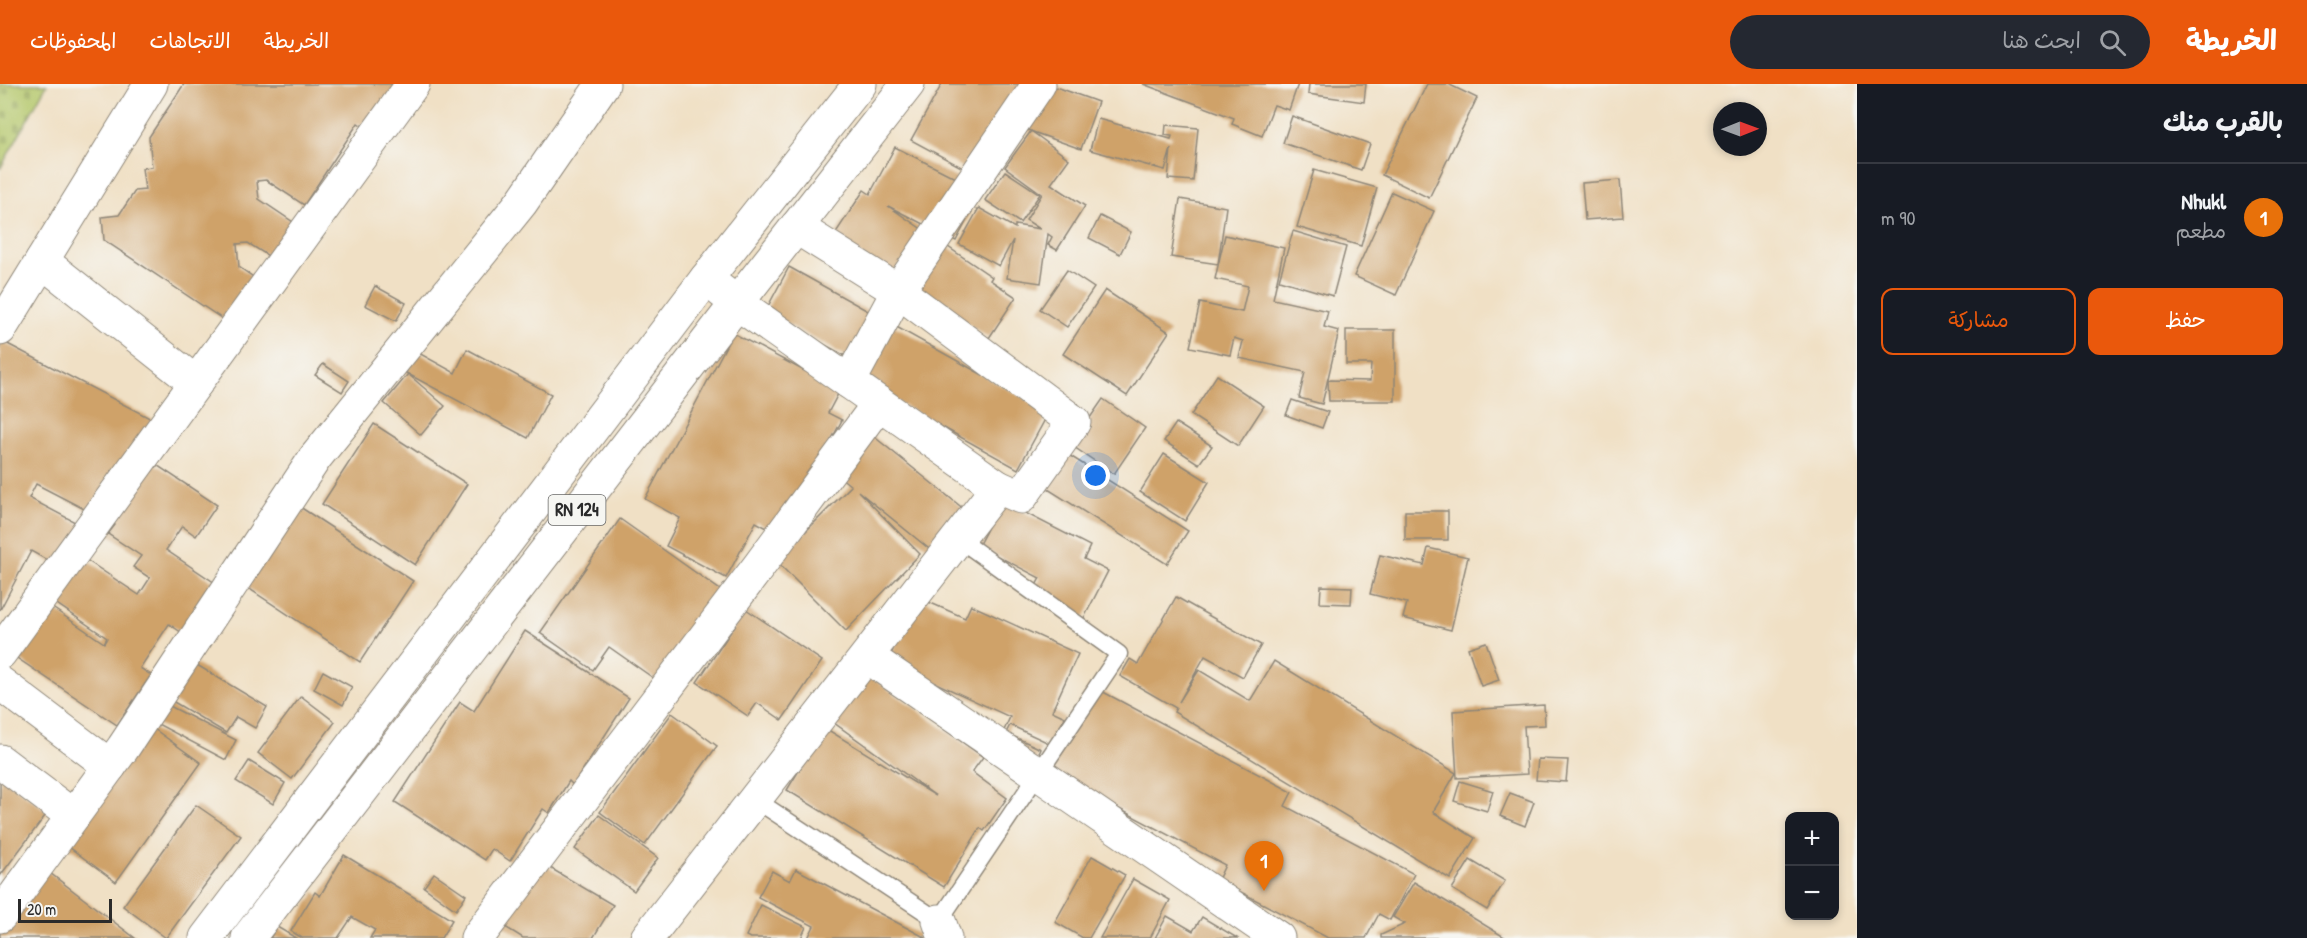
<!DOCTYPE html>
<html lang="ar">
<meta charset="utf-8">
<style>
:root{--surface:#171b24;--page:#242831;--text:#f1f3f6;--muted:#9ea1a6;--line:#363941;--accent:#ea580c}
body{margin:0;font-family:"Patrick Hand","Playpen Sans Arabic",sans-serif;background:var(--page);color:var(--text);direction:rtl}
.controls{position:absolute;right:18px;bottom:18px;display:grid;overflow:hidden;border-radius:12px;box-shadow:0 3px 9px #0003}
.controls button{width:54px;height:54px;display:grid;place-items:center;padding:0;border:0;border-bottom:2px solid var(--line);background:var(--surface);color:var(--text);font:30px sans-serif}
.compass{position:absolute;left:1713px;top:18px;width:54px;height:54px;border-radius:50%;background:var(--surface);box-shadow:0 3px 9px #0003;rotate:89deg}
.scale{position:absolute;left:18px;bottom:15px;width:94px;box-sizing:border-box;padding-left:6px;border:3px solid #2b2b2b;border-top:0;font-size:16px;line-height:21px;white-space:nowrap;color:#2b2b2b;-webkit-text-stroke:4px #f6f6f2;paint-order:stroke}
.you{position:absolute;left:1096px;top:392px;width:21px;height:21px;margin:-15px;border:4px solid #fff;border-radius:50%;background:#1a73e8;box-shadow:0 0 0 9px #1a73e833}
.badge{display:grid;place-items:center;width:39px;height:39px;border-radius:50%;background:var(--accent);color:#fff;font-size:20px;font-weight:700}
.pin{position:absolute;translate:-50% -50px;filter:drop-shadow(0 2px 3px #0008)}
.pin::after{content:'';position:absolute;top:32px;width:21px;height:18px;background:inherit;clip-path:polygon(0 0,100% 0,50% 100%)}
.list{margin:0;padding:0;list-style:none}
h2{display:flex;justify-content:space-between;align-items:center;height:78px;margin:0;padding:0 24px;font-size:26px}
h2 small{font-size:20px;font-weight:400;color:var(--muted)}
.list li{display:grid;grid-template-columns:39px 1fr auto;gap:18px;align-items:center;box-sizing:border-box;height:108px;padding:0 24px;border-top:2px solid var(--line)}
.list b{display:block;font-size:22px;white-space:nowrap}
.list p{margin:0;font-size:20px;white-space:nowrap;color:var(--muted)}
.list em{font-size:20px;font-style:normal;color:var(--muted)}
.actions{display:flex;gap:12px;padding:18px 24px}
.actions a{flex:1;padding:14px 0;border:2px solid var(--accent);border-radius:12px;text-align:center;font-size:21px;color:var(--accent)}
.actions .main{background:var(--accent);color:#fff}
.icon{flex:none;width:33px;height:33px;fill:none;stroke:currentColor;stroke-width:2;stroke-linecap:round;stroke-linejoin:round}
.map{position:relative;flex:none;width:1857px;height:854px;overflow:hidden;direction:ltr}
header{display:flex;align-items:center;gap:36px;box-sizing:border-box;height:84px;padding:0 30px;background:var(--accent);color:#fff}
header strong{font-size:28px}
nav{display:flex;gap:33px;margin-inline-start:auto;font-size:21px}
.search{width:420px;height:54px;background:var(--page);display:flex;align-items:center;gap:15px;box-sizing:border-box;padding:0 21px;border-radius:33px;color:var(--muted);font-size:22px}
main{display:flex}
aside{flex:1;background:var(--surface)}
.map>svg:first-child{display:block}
.cemetery{fill:url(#cemetery-stones);stroke:#707a4c;stroke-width:1.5}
.building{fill:#cfa269;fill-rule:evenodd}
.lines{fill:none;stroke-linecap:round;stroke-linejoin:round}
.lane-casing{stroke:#8e8678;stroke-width:19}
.street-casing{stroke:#8e8678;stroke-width:35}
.primary-casing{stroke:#8e8678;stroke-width:35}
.lane{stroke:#fff;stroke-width:16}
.street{stroke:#fff;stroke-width:33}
.primary{stroke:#fff;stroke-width:33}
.labels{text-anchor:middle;stroke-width:4.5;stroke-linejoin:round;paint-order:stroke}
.shield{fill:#f6f6f2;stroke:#686867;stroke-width:1.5}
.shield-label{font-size:18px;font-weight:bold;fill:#2b2b2b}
</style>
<header>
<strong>الخريطة</strong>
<div class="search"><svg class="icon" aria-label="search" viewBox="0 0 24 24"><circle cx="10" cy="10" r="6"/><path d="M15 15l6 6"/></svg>ابحث هنا</div>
<nav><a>الخريطة</a><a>الاتجاهات</a><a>المحفوظات</a></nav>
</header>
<main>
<aside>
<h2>بالقرب منك<small></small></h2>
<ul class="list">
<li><span class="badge" style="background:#e8710a">1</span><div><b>Nhukl</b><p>مطعم</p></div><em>90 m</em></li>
</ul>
<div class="actions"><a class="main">حفظ</a><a>مشاركة</a></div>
</aside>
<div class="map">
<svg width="1857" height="854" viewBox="0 0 1857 854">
<defs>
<pattern id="cemetery-stones" width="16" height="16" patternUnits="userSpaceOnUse" patternTransform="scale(1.5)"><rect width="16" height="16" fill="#b5c86c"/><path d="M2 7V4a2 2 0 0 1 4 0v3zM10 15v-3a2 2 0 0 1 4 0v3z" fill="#9cac5e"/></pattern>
</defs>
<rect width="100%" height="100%" fill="#f6f6f2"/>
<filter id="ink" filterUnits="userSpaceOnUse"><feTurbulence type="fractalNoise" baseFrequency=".0167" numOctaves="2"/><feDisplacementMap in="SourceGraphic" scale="12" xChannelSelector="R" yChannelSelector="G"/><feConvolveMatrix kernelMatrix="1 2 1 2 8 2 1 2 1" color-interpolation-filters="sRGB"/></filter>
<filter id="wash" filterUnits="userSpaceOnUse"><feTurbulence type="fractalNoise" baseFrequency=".008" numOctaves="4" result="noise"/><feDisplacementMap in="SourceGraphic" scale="24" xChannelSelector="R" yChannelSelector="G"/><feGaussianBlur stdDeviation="1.35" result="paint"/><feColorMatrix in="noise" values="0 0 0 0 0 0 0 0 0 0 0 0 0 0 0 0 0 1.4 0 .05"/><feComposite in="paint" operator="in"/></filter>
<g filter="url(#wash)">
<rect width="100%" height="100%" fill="#f0e0c5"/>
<polygon class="cemetery" points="0,0 47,0 0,85"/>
<g id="blocks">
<g class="building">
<polygon points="184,0 404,0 382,55 358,39 304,121 266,96 257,97 259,115 296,140 273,175 248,159 237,160 239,183 259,197 230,240 104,156 102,133 119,131 135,107 145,106 142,84 152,83 149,53"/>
<polygon points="942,0 1026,0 976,91 911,56"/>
<polygon points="1048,0 1098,18 1081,65 1019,43"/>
<polygon points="1143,0 1298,0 1289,26 1274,21 1262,52 1232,40 1234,34"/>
<polygon points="1309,0 1366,0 1364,18 1308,10"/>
<polygon points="1427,0 1448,0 1477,14 1429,114 1382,91"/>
<polygon points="1292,32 1370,60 1361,86 1283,59"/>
<polygon points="1098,35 1171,55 1172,52 1165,51 1166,41 1198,44 1193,97 1168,95 1171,65 1165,86 1090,66"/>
<polygon points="1031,47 1069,75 1051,100 1085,122 1057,166 1048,161 1052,153 1048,150 1041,199 1007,194 1013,156 999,182 959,160 979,124 1015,144 1015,141 1040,145 1026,136 1042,110 1005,83"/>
<polygon points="895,63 968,100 969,132 956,157 888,122 992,193 990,196 1016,213 989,254 833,153 864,106 870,110"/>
<polygon points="1314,86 1377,104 1361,162 1297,143"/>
<polygon points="1005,87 1040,110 1020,139 985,116"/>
<polygon points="1620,96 1623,133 1585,136 1582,99"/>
<polygon points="1392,108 1434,127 1396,211 1354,192"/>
<polygon points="1180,115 1226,123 1218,180 1171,173"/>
<polygon points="1100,132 1131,148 1120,170 1089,154"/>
<polygon points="1293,147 1346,163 1333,212 1279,196"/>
<polygon points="1225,151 1284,164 1273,215 1328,227 1324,243 1339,247 1322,320 1299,314 1305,288 1239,274 1243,257 1234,254 1230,271 1190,263 1200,219 1242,228 1248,202 1215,195"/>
<polygon points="789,183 1049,328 1018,385 845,289 853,276 765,228"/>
<polygon points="1067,186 1094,204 1067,243 1040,225"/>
<polygon points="375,202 406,219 396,237 365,221"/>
<polygon points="1105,206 1169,248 1127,312 1063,270"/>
<polygon points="1346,246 1395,246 1395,317 1329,317 1328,296 1370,297 1371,280 1346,280"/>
<polygon points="733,249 840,306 828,329 842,336 780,451 756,438 726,494 666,462 680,434 645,415"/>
<path d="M0,256L167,343L155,380L217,421L196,452L182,442L166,466L224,505L191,555L169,540L140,584L151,591L117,641L17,574L51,523L104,559L107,554L54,518V480L31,467L0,526ZM36,400L115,441L108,450L141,472L133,483L150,494L139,511L85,475L98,450L29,414Z"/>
<polygon points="467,265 551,310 528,354 406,289 417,268 455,289"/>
<polygon points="323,280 349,297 342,308 315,291"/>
<polygon points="408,290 445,322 421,351 384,319"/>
<polygon points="1217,291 1264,322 1238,362 1191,331"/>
<polygon points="1103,315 1145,344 1114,390 1071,361"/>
<polygon points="1292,316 1328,328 1322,344 1286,331"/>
<polygon points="1176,339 1212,362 1199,380 1164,357"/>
<polygon points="374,340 467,400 415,481 322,420"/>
<polygon points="872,351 970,430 933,468 858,407 920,470 846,547 776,477 851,402 839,392"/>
<polygon points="1053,361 1188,447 1167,480 1032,395"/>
<polygon points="1164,370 1209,398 1185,437 1140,408"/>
<polygon points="1002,417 1090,462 1084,475 1108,487 1084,534 1033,507 1040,494 978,462"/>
<polygon points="297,421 413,497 360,578 245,502"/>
<rect x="1405" y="427" width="43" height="29"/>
<polygon points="620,435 723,508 659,598 609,563 593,586 540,549"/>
<polygon points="1428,464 1468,473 1451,546 1403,534 1407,519 1370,510 1380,471 1424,481"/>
<polygon points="1321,502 1352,503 1351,520 1320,519"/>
<polygon points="917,513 965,534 971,521 1078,570 1052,627 1065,633 1053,661 1010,641 1006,649 1041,665 1035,679 997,662 1010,633 888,577"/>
<polygon points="1176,513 1261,561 1243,593 1205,572 1179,618 1199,586 1250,617 1274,577 1456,689 1433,728 1475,754 1450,795 1174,628 1176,624 1120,592 1130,575 1138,580"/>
<polygon points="746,525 822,577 782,636 757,619 748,632 697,598"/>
<polygon points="525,547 629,614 573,701 569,697 549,729 543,725 510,777 492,765 485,776 395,718 460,618 474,627"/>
<polygon points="1486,558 1499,596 1481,602 1468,564"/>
<polygon points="192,578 267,623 255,644 236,633 226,649 162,611"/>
<polygon points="323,587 352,603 343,621 314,605"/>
<polygon points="864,588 983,673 972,688 1007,714 984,747 980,744 944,803 787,706 825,644 936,712 830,636"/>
<polygon points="1090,601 1292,708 1285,722 1414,790 1390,836 1379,830 1366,854 1328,854 1218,796 1225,781 1046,686"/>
<polygon points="301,612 335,638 292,695 258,669"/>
<polygon points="160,617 236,656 226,676 150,636"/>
<polygon points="1544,621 1545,641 1524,642 1527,690 1457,694 1453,627"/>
<polygon points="672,629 717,662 645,761 600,728"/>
<polygon points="150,642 201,679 116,798 65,760"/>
<polygon points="1538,675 1568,676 1566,698 1536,696"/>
<polygon points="249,677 285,699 273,720 236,697"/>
<polygon points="0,692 48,728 0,792"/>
<polygon points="1460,697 1493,707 1487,727 1454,717"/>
<polygon points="1510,709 1534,718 1525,742 1500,732"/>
<polygon points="196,721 241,752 166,854 123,822"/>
<polygon points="599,731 658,774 634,807 575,765"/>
<polygon points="344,771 452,836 441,854 370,854 375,846 352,833 338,854 302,854 291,847 315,808 320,812"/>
<polygon points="1092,772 1125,791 1089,854 1083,854 1055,838"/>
<polygon points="1470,776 1505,797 1487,826 1452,805"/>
<polygon points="540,778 613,821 593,854 523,854 502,841"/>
<polygon points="796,785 926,854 808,854 814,842 758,813 772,787 790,797"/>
<polygon points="46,786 135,854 0,854 0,846"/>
<polygon points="434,789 466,811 456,826 424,803"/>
<polygon points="1133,795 1170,816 1150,854 1100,854"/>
<polygon points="1414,798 1506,854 1381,854 1381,851 1405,840 1393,833"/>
<polygon points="761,821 806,843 801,854 750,854 746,852"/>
<polygon points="1167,832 1193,847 1202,833 1237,854 1155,854"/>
<polygon points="277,843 296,854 270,854"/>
</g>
</g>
</g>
<g filter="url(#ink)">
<use href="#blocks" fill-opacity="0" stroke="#8e8678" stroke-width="1.5"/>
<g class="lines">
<defs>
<polyline id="lane" points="756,716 939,837 1119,570 959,455"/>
<g id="street">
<polyline points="42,177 196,299"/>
<polyline points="706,195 737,219 998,403"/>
<polyline points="0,245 151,0"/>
<polyline points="849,298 898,207 1039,0"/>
<polyline points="0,569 413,0"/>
<polyline points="868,573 1278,854"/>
<polyline points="0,599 110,682"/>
<polyline points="0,677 73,732"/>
<polyline points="0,832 123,664 315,374 521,119 603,0"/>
<polyline points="939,837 945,854"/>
<polyline points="477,854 759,482 879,319"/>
<polyline points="647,854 998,403 1021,413 1074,338 898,207 796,143"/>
</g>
<g id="primary">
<polyline points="206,854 706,195 860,0"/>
<polyline points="248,854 737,219 908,0"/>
</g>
</defs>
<use href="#lane" class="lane-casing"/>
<use href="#street" class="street-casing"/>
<use href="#primary" class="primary-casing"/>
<use href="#lane" class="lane"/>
<use href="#street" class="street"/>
<use href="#primary" class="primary"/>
</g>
</g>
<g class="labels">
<rect class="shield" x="548.5" y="411" width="57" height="30" rx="4.5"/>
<g class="shield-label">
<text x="577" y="432">RN 124</text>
</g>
</g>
</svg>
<div class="controls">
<button>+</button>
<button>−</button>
</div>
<svg class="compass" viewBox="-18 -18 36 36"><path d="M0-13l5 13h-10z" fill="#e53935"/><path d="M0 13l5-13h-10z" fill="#9ea1a6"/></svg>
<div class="scale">20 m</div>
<div class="you"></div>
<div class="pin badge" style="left:1264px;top:807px;background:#e8710a">1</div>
</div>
</main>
